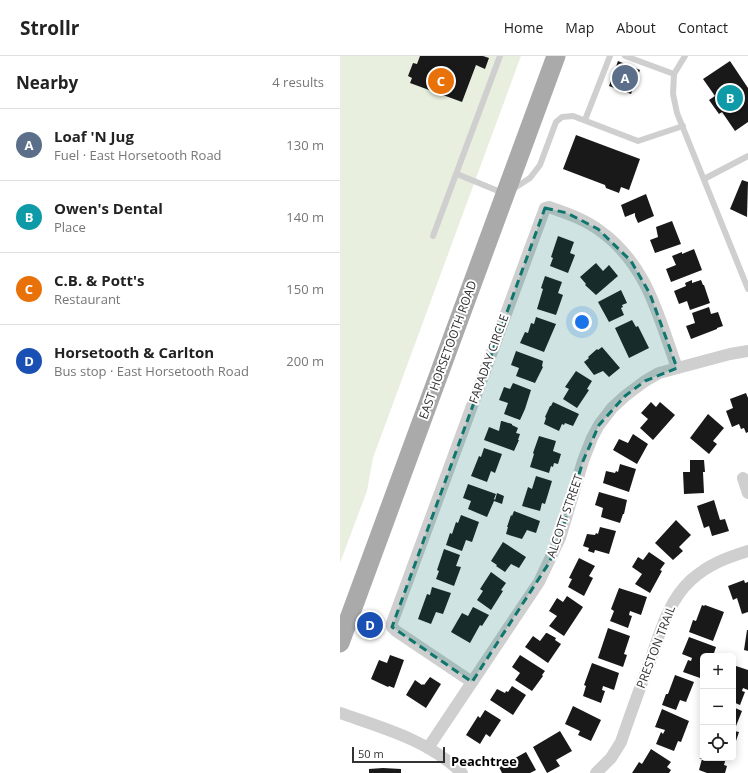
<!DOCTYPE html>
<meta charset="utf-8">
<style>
:root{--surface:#fff;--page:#f2f2f2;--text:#222;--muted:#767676;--line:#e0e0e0;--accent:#f5273a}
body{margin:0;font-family:"Open Sans",sans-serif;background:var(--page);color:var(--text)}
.controls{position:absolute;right:12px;bottom:12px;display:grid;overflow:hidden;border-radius:6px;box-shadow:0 2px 10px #0003}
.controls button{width:36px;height:36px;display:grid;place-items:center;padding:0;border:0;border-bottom:1px solid var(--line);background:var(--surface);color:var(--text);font:20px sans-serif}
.scale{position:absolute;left:12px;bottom:10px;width:93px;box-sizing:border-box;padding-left:4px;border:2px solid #323232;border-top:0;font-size:11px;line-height:14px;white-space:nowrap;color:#323232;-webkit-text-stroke:3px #fff;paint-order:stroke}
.you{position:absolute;left:242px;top:266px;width:14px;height:14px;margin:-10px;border:3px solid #fff;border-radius:50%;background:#1a73e8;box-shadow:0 0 0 6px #1a73e833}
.badge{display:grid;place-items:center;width:26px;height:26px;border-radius:50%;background:var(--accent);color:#fff;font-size:13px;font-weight:700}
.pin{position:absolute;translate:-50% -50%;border:2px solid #fff;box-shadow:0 1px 4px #0006}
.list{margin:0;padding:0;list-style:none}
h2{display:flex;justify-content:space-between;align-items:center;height:52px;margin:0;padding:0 16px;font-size:17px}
h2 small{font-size:13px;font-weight:400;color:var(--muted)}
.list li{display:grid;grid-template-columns:26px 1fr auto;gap:12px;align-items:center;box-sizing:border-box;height:72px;padding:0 16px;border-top:1px solid var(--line)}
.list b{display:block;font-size:15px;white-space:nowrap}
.list p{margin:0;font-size:13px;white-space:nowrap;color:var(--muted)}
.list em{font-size:13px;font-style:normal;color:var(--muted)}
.icon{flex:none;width:22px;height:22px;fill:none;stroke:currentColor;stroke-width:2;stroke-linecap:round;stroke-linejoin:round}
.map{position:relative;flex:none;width:408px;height:717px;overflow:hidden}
header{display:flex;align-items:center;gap:24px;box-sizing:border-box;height:56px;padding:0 20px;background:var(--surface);border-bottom:1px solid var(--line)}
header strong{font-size:19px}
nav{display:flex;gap:22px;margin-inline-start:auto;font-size:14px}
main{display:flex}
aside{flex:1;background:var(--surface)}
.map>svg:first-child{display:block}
.green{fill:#e8efdf}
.building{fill:#191919}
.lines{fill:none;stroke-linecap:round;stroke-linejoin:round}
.service{stroke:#cfcfcf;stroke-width:6}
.minor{stroke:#cfcfcf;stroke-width:12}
.primary{stroke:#aaa;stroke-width:19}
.marked{fill:#0f766e;fill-opacity:0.2;stroke:#0f766e;stroke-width:3;stroke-dasharray:8 5;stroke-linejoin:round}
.labels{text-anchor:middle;stroke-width:4;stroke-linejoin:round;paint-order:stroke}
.street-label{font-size:12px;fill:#323232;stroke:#fff}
.neighbourhood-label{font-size:13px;font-weight:bold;fill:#000;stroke:#fff}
</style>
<header>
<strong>Strollr</strong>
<nav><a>Home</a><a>Map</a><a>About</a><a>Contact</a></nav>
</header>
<main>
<aside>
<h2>Nearby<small>4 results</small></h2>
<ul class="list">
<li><span class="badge" style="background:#5c6f8a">A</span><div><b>Loaf 'N Jug</b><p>Fuel · East Horsetooth Road</p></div><em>130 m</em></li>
<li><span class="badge" style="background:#0f9aa8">B</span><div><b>Owen's Dental</b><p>Place</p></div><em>140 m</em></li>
<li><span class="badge" style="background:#e8710a">C</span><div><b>C.B. &amp; Pott's</b><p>Restaurant</p></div><em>150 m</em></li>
<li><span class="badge" style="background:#1a4fb4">D</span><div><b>Horsetooth &amp; Carlton</b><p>Bus stop · East Horsetooth Road</p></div><em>200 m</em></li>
</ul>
</aside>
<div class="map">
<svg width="408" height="717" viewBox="0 0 408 717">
<rect width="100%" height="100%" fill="#fff"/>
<polygon class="green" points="0,0 181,0 33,402 27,435 0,507"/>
<g class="building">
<polygon points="80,0 143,0 149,2 145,13 136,9 122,46 70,27 72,22 68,20 73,7 77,8"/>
<polygon points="278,5 300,14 291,38 269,30"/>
<polygon points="390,5 408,32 408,66 395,75 382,56 379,58 369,44 375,40 363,23"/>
<polygon points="236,79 300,103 289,134 281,131 279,137 266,132 265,129 223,113"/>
<polygon points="402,124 408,126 407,161 390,153"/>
<polygon points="306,138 314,160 298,167 295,160 295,157 285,161 281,149"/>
<polygon points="332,165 341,188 315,197 310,184 318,181 316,171"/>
<polygon points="218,180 234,186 230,197 235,199 228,217 210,210 213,202 211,201"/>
<polygon points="354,193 362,214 331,226 326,213 336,209 332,200 342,196 342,198"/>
<polygon points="256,207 263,215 269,209 278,220 256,239 245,229 246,228 240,221"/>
<polygon points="205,220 222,226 218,237 223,239 216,259 197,253 203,233 201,232"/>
<polygon points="352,224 352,227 361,224 363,229 364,229 370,247 350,254 347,245 339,248 334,235 346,230 345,227"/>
<polygon points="281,234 287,247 282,249 283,251 281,252 284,259 269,266 258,246"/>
<polygon points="369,251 371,258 378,256 383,270 377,272 377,273 351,283 346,270 355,267 352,257"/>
<polygon points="196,261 216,268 204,296 180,287 185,276 188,277 191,267 194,268"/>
<polygon points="292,264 296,271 298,270 309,292 289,302 275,272"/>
<polygon points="262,291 280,312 269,321 263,315 254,319 244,306 249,302 248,301 257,293 258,294"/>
<polygon points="176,295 203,305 202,310 203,311 195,327 176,320 179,312 171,309"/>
<polygon points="236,315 252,325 247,333 249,334 237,352 223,343 229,333 225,331"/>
<polygon points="173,327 191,334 185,353 180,364 164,358 168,347 159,344 164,331 170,333"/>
<polygon points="406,337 408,342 408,376 406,377 404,372 401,373 399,368 392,371 386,355 393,352 390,343"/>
<polygon points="213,346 239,358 233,370 225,367 224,369 222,368 219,375 204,368 206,362 205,361 210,350 211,350"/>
<polygon points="311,346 316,351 320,346 335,359 313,384 300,372 308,363 301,357"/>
<polygon points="368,358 384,372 373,385 377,388 369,398 350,382"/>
<polygon points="161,365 162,365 172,368 172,369 178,372 176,377 180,378 178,384 179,384 174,395 144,384 149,371 159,375"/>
<polygon points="293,378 308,388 297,408 273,394 279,383 288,387"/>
<polygon points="199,380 216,385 213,395 221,398 218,408 214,407 213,411 211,410 209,417 190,411 194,398 193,397"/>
<polygon points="144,392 162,398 155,417 151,415 147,426 131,420 139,400 141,401"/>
<polygon points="350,404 364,404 365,416 363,416 364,437 344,438 343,416 350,416"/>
<polygon points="280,408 296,413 289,436 263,427 266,415 275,417 276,415 278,416"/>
<polygon points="196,420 212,425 205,448 202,447 200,455 182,450 188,431 192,433"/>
<polygon points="128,428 156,438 154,443 155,444 157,437 164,440 162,448 154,445 147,461 128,453 131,445 123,442"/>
<polygon points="259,436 287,444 284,458 283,458 280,467 261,461 263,452 255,449"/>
<polygon points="374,444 380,464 385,463 389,475 372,480 369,470 364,472 357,450"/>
<polygon points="174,455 200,465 196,477 187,474 182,483 166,478 168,471 167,471 171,459 172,460"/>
<polygon points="121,459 139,466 132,486 126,484 122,495 106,489 110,477 112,478 116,466 118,467"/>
<polygon points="336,464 351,479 339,491 343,495 333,504 315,487"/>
<polygon points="260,471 276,475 269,498 255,494 254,497 248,495 249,492 243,490 247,478 255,479 256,477 258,478"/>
<polygon points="163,486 186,501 179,512 171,508 165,516 156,510 157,509 151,505"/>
<polygon points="104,493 120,499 116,510 121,511 114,530 96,523 99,515 97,514"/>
<polygon points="309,496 325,507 320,514 322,515 310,537 295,528 302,518 292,511 298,501 303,504"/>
<polygon points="239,502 255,510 249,520 253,522 244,540 228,531 232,523 229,522"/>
<polygon points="151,516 166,527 161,534 163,535 151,554 137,544 143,535 140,533"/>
<polygon points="404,524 405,527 408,526 408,556 402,558 397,542 393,544 388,530"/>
<polygon points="92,531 111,537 103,558 96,556 91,568 78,563 87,538 90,539"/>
<polygon points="279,532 307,541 301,559 290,555 289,559 292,560 288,572 270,565 274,555 271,553"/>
<polygon points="227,540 243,551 224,580 209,570 217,560 209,555 217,542 223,546"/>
<polygon points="362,549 364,550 365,549 384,556 373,585 349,576 353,564 356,565"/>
<polygon points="133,551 149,559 142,570 140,569 130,587 111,576 122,557 128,560"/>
<polygon points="268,572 290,580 284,598 287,599 283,611 258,602"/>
<polygon points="407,574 408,574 408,595 404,594"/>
<polygon points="206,577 207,577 216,582 215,584 221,588 208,607 185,591 193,580 200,585"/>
<polygon points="349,581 376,591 373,600 363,600 363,623 343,616 348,604 351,605 352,602 342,598"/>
<polygon points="50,599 64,604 54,632 49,630 48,631 31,623 39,604 47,607"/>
<polygon points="180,599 205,615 202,619 203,620 192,635 175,624 180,617 172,611"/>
<polygon points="252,607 279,617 274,634 263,630 262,634 265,635 261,647 243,640 246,630 244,629"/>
<polygon points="393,609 408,614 408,634 403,632 402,635 405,636 400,649 393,646"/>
<polygon points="335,619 354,626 346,646 340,644 336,654 322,649 326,638 328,638"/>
<polygon points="90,621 101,628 86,652 66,639 75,624 82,629 83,628 84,629"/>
<polygon points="172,630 186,639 173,659 150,644 157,633 165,637 166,635 168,636"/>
<polygon points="233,650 261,664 251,685 238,679 240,675 225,668"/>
<polygon points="393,651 402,655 394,675 399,676 395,688 393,688"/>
<polygon points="322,653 349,665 341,686 338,685 334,695 316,688 321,676 323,678 325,674 315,671"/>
<polygon points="145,654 161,664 150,681 146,678 140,688 126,679 138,660 140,662"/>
<polygon points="220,675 232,695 216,704 220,710 207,717 193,691"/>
<polygon points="311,693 331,706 327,711 331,714 329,717 292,717 299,706 302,708"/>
<polygon points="186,696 196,714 190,717 162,717 159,711"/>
<polygon points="363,698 363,702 386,702 384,709 387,710 385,717 367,717 359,714 362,703 359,702 361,702"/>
<polygon points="43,712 61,713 61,717 29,717 29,713"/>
</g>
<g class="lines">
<g class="service">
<polyline points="285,0 334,18"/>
<polyline points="345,0 334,18 333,38 337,57 408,233"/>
<polyline points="245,64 270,0"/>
<polyline points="117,118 163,137"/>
<polyline points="364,123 408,100"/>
<polyline points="173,133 190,122 200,109 216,66 222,61 233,60 298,85 343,70"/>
<polyline points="93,180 160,0"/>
</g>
<g class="minor">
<polyline points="403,422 408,437"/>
<path d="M132,626L56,575L52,571V567L205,152L209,151C226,157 244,163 259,174C307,208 318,259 337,312"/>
<path d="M0,657C43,672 88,684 122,717"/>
<polyline points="88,692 199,526 220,482 243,405 252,382 259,369 272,352 285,340 305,325 319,317 390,298 408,295"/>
<path d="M256,717L271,702L281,686C290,659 300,632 310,605C320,577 328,545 351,524C369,508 386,502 408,495"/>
</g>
<polyline class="primary" points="0,587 216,0"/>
</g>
<path class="marked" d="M205,152L227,157L258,173L291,205L310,238L337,312L305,325L285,340L259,369L243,405L220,482L209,507L132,626L52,571Z"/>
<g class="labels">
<g class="street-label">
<text transform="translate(108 294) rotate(-70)" y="4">EAST HORSETOOTH ROAD</text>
<text transform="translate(149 303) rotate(-70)" y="4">FARADAY CIRCLE</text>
<text transform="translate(225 460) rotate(-71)" y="4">ALCOTT STREET</text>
<text transform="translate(316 591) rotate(-69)" y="4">PRESTON TRAIL</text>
</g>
<g class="neighbourhood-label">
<text x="144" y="710">Peachtree</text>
</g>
</g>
</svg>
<div class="controls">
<button>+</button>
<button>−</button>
<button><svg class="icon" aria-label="locate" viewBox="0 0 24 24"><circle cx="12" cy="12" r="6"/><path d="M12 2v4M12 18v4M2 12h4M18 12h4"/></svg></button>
</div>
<div class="scale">50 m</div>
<div class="you"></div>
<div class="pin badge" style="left:285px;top:22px;background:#5c6f8a">A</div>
<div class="pin badge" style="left:390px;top:42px;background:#0f9aa8">B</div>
<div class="pin badge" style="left:101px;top:25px;background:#e8710a">C</div>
<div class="pin badge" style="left:30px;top:569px;background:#1a4fb4">D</div>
</div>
</main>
